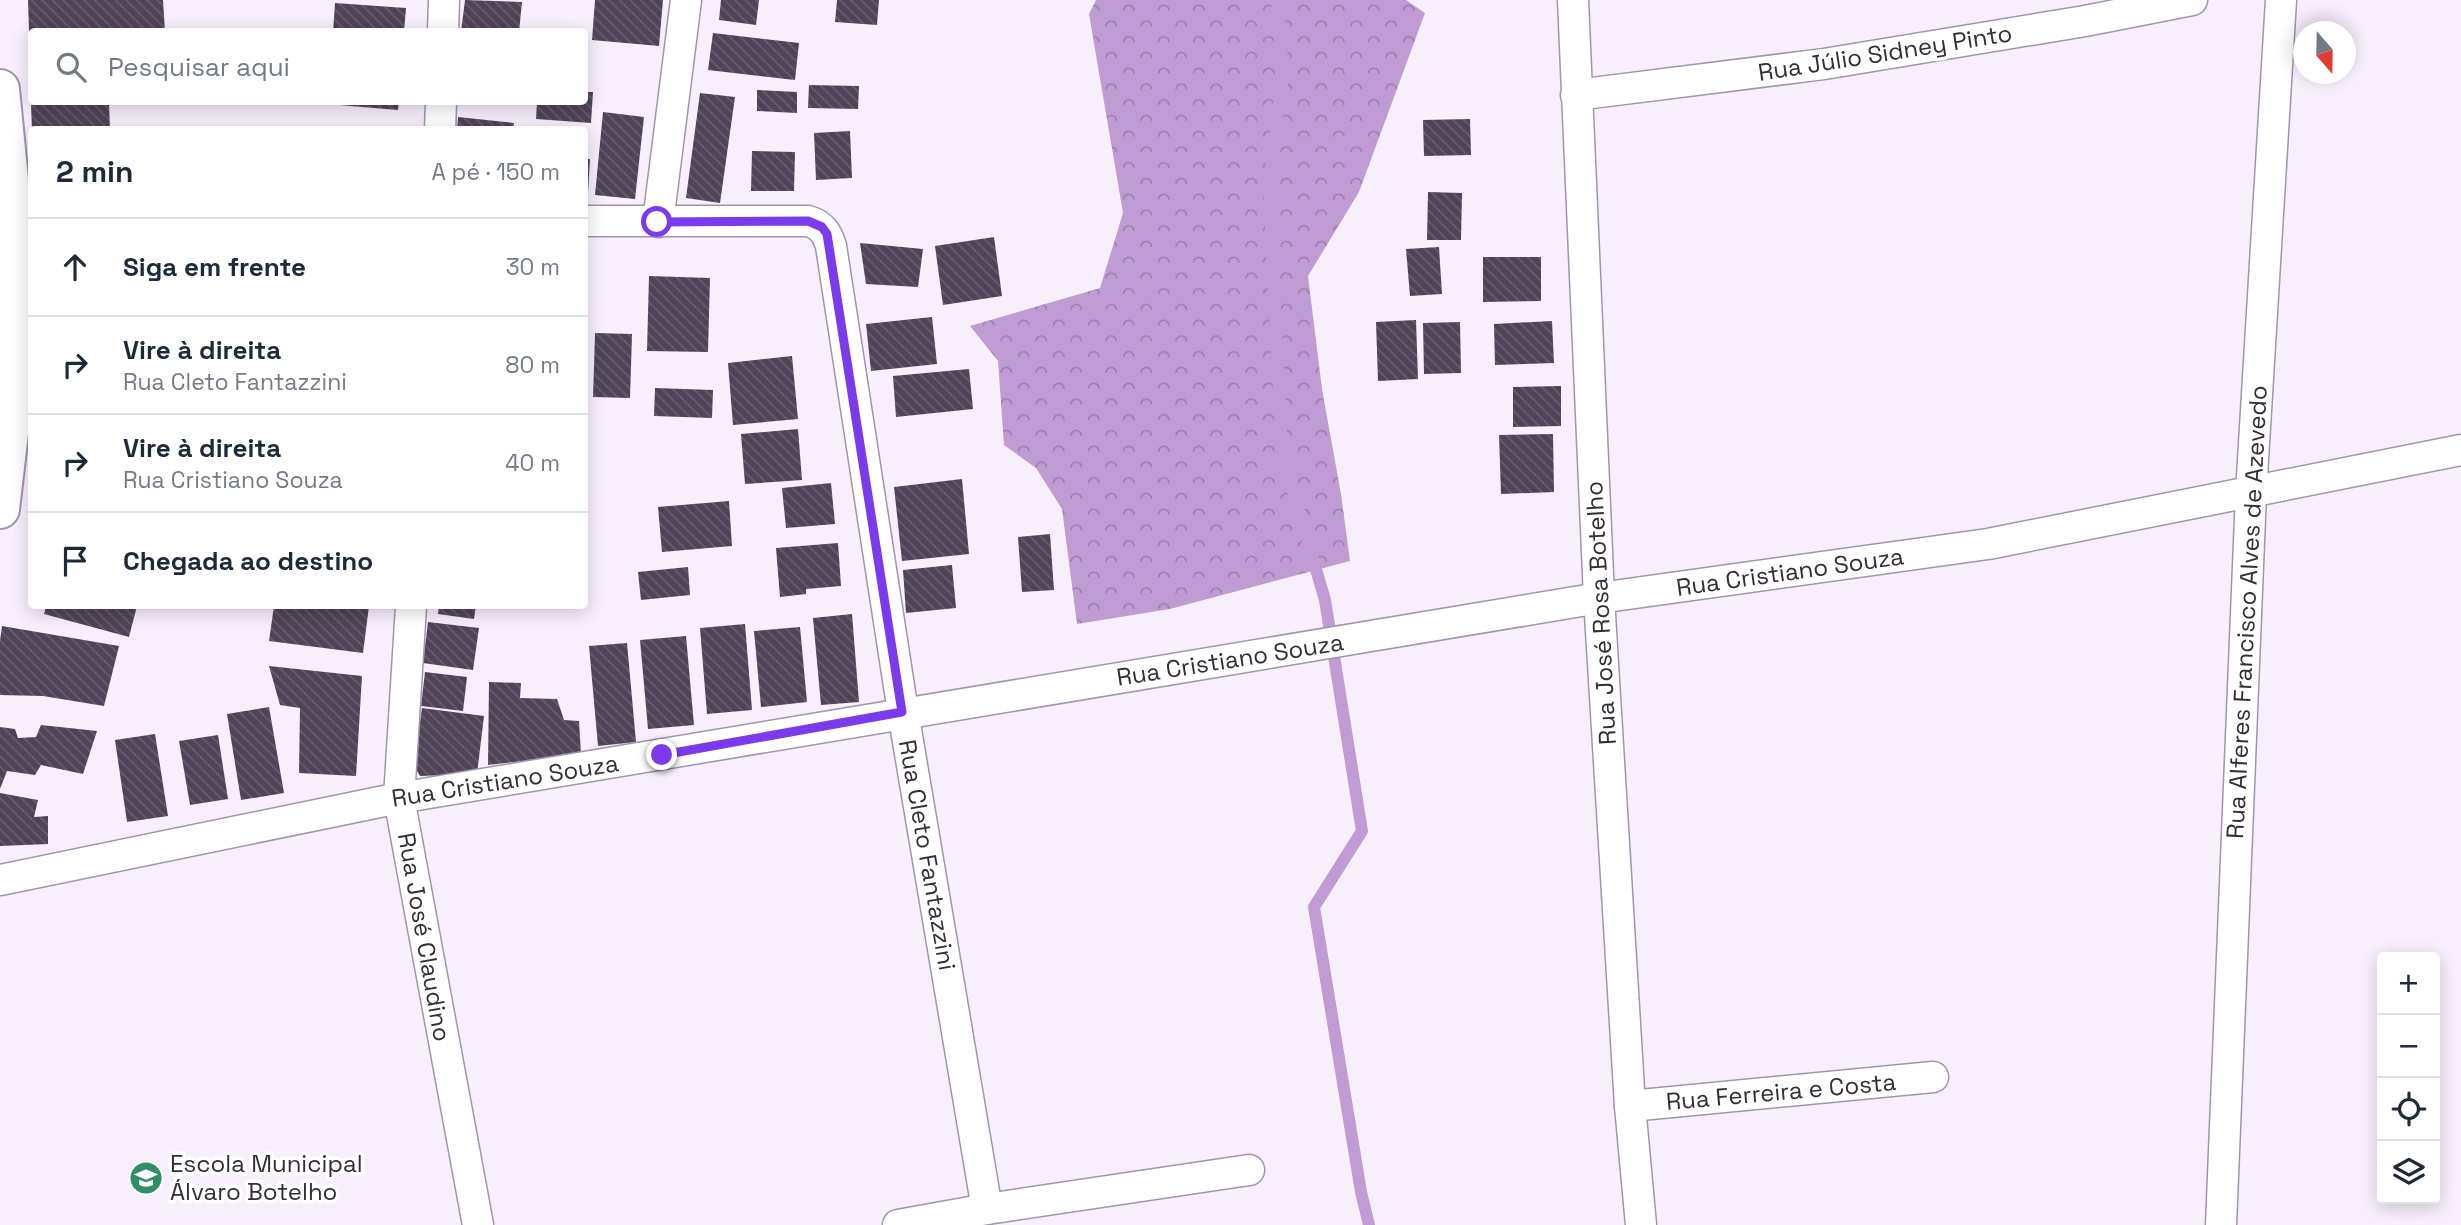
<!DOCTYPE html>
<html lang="pt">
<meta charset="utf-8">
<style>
:root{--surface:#fff;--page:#f2f2f3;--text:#1f2937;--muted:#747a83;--line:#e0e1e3}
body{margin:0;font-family:"Space Grotesk",sans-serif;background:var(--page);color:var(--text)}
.controls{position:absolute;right:21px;bottom:21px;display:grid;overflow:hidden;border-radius:7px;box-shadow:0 4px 18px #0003}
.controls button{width:63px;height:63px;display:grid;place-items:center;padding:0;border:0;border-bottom:2px solid var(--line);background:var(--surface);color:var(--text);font:35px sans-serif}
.compass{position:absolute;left:2293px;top:21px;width:63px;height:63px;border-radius:50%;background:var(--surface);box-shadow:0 4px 18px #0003;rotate:160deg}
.stop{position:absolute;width:21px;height:21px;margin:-16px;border:5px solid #7c3aed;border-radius:50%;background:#fff}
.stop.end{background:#7c3aed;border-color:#fff;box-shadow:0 2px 7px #0008}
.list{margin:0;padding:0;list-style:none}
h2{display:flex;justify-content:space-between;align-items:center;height:91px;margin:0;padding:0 28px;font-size:30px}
h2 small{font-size:23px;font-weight:400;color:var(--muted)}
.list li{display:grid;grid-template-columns:46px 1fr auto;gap:21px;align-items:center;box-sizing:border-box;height:98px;padding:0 28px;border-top:2px solid var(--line)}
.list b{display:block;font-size:26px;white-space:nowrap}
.list p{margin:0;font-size:23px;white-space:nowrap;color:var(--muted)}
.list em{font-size:23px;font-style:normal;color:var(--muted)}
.icon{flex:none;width:38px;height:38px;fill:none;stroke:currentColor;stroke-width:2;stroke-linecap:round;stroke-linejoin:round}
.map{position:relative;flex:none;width:2461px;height:1225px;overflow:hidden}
.search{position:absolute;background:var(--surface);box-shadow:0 4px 18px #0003;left:28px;top:28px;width:560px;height:77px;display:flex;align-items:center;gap:18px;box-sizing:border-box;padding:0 24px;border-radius:7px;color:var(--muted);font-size:26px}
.panel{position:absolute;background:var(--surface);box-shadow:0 4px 18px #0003;left:28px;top:126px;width:560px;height:483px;border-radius:7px}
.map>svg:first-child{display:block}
.forest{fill:url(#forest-crowns)}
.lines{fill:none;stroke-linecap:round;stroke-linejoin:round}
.stream{stroke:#bf9dd4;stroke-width:12}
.building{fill:url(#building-back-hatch)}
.minor-casing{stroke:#a195aa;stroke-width:33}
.secondary-casing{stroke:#a195aa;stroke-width:42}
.minor{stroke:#fff;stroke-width:30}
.secondary{stroke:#fff;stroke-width:38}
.route{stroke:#7c3aed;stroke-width:9}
.labels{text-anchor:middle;stroke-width:7;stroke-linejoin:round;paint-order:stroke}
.street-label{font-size:24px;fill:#332d36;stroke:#fff}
.poi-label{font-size:24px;fill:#332d36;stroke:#fff;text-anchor:start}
</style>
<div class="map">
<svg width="2461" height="1225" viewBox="0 0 2461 1225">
<defs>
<pattern id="forest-crowns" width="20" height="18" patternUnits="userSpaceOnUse" patternTransform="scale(1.75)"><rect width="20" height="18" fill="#bf9dd4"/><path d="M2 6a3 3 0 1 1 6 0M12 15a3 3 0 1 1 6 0" fill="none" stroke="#9c80ad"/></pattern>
<pattern id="building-back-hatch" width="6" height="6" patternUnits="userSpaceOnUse" patternTransform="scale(1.75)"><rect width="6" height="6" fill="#4f4457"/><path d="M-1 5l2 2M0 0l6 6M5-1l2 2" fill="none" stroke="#665d6d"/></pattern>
</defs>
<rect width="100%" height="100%" fill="#f8effd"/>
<polygon class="forest" points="1096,0 1406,0 1425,13 1359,192 1308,276 1322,389 1341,494 1350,561 1170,609 1077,624 1062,509 1036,468 1004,445 998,361 970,326 1100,288 1123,213 1089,14"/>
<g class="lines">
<polyline class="stream" points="1277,0 1283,72 1269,184 1282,453 1325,600 1362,831 1314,907 1361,1192 1369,1225"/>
</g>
<g class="building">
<polygon points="28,0 163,0 165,32 29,32"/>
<polygon points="465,0 522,2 519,32 461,32"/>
<polygon points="595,0 663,0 659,46 592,40"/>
<polygon points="721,0 759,0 756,25 719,20"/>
<polygon points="837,0 879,0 877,25 835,22"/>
<polygon points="335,3 406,8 404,32 333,32"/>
<polygon points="713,33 799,43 795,80 708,70"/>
<polygon points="809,85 859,86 858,109 808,108"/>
<polygon points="757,90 797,92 797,113 757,111"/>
<polygon points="584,92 593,92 591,123 536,119 537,102 584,102"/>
<polygon points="700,93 735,97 720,203 686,198"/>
<polygon points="109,102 110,130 32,130 31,105"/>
<polygon points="339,102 399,102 398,110 339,105"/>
<polygon points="603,112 644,117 635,199 595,195"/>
<polygon points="458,117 514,123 513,130 457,130"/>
<polygon points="1470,119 1471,155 1424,156 1423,120"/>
<polygon points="850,131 852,178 816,180 814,133"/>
<polygon points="752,151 795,152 794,191 751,191"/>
<polygon points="584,159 590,159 587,211 584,211"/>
<polygon points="1428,192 1462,193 1461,240 1427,240"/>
<polygon points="994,237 1002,296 943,305 935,246"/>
<polygon points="860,243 923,249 918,287 866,284"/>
<polygon points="1439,247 1442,294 1410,296 1406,249"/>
<polygon points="1483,257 1541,257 1541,301 1483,302"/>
<polygon points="649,276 710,278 708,352 647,351"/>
<polygon points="932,317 937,364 871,371 866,324"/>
<polygon points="1416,320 1418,379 1378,381 1376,322"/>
<polygon points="1552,321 1554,363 1495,365 1494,324"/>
<polygon points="1460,322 1461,373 1424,374 1423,323"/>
<polygon points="595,333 632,334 630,398 593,397"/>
<polygon points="792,356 798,419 733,425 728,363"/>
<polygon points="969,369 973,409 896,417 893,376"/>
<polygon points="1561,386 1561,426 1513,427 1513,387"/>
<polygon points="655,388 713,390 712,418 654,416"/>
<polygon points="798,429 802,480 745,484 741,434"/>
<polygon points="1553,434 1554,492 1501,494 1499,435"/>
<polygon points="962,479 969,554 902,561 894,487"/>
<polygon points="831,483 835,524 786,528 782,488"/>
<polygon points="729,501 732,546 662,552 658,507"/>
<polygon points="1050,534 1054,590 1022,592 1018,537"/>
<polygon points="838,543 841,586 806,589 806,594 780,597 776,548"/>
<polygon points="952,565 956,608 906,613 903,570"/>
<polygon points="688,567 690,595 641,600 638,572"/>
<polygon points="46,606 137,606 129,637 44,614"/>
<polygon points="274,606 369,606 363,653 269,641"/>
<polygon points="439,606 476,606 474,619 438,614"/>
<polygon points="852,614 859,702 821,705 813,618"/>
<polygon points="428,622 479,628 473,670 423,663"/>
<polygon points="745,624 752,710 707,714 700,628"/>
<polygon points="2,626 119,646 104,706 43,696 0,695 0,641"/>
<polygon points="800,627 807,702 761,707 754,631"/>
<polygon points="686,636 694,725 648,729 640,640"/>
<polygon points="627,643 636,742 598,746 589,646"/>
<polygon points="269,666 362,676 356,776 299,773 300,708 280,705"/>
<polygon points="425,672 467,677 463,711 421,706"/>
<polygon points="489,682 521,683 520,698 557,699 564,720 579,721 581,754 488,765"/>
<polygon points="269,707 284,793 241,800 227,714"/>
<polygon points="422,708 484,716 477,774 420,776 414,766"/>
<polygon points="41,725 97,731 83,774 41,765 35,775 7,771 0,789 0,727 15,729 18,738 36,737"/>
<polygon points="155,734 168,816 127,822 115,740"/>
<polygon points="218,735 228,799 190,805 179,741"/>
<polygon points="0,793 38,800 34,817 48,816 48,844 0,846"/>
</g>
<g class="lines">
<defs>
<g id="minor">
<polyline points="1573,0 1599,598 1630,1106 1641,1225"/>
<polyline points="443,32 444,0"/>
<polyline points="1576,95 1824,64 2085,21 2192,0"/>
<polyline points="440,130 441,102"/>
<path d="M584,221H808C822,225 827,233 831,246L903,712L987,1209"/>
<polyline points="658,222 686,0"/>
<polyline points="411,606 399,798 478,1225"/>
<polyline points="0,880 399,798 1599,598 1988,544 2461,450"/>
<polyline points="1630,1106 1933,1077"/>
<polyline points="898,1225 987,1209 1249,1170"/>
<polyline points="2221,1225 2251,493 2281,0"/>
</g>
<polyline id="secondary" points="0,89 13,221 10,424 0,509"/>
</defs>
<use href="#minor" class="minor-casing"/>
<use href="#secondary" class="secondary-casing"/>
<use href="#minor" class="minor"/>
<use href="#secondary" class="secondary"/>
</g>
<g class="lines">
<polyline class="route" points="657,222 808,221 822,227 827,234 902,712 662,755"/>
</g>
<defs>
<symbol id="school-disc" viewBox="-11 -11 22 22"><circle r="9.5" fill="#318f68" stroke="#fff"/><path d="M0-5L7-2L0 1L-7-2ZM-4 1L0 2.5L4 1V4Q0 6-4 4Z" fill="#fff"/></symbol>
</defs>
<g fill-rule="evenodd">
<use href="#school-disc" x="127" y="1159" width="38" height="38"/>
</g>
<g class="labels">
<g class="street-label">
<text transform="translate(1885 53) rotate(-9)" y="8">Rua Júlio Sidney Pinto</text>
<text transform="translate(1790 572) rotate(-8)" y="8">Rua Cristiano Souza</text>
<text transform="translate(2247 612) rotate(-87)" y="8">Rua Alferes Francisco Alves de Azevedo</text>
<text transform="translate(1601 613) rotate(-93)" y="8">Rua José Rosa Botelho</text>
<text transform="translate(1230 660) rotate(-9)" y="8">Rua Cristiano Souza</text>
<text transform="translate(505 781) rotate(-9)" y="8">Rua Cristiano Souza</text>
<text transform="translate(927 855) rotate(80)" y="8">Rua Cleto Fantazzini</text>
<text transform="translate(424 937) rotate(80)" y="8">Rua José Claudino</text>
<text transform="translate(1781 1092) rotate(-5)" y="8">Rua Ferreira e Costa</text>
</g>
<g class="poi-label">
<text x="170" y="1172">Escola Municipal<tspan x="170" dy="28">Álvaro Botelho</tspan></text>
</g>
</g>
</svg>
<div class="controls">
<button>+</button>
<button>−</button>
<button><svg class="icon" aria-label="locate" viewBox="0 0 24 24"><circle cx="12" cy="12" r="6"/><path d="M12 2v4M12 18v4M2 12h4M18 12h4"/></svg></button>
<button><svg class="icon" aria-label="layers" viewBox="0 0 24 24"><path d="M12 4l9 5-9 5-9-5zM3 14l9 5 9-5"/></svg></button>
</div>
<svg class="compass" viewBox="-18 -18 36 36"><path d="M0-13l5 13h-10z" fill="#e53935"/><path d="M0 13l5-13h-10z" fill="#747a83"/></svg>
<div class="stop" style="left:657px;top:222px"></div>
<div class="stop end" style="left:662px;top:755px"></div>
<div class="search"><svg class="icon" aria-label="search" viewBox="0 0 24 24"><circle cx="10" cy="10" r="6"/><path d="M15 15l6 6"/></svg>Pesquisar aqui</div>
<section class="panel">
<h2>2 min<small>A pé · 150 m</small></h2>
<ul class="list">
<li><svg class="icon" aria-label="ahead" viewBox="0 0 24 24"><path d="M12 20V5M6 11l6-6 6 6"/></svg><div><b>Siga em frente</b></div><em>30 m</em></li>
<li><svg class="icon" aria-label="right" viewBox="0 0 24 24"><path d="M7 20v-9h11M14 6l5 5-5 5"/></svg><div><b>Vire à direita</b><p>Rua Cleto Fantazzini</p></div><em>80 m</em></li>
<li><svg class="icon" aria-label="right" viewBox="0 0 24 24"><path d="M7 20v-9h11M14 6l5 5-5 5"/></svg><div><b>Vire à direita</b><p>Rua Cristiano Souza</p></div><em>40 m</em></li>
<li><svg class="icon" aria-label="arrive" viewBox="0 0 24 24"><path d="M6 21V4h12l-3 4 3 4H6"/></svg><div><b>Chegada ao destino</b></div></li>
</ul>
</section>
</div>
